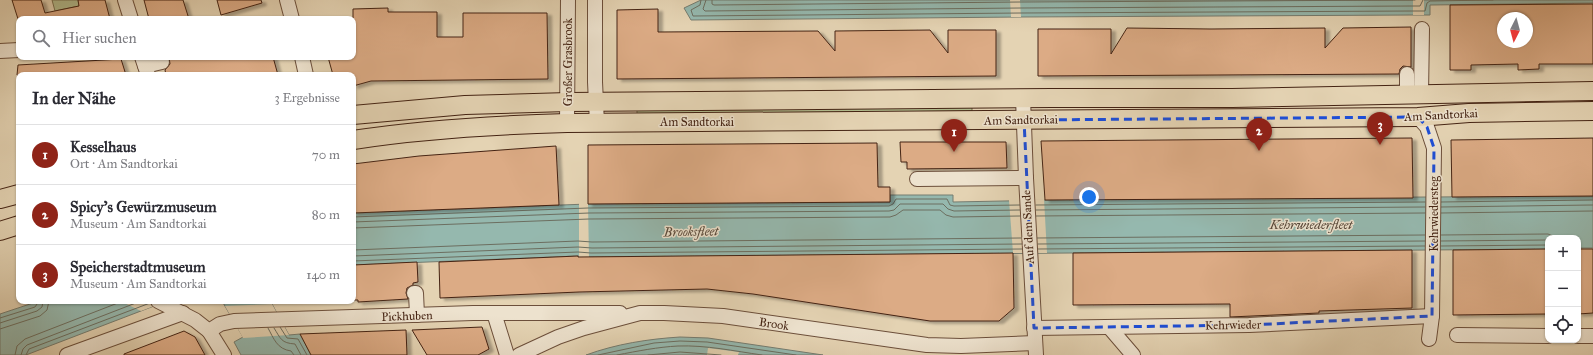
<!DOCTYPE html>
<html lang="de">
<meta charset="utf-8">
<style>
:root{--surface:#fff;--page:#f7f7f7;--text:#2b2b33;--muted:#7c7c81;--line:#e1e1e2;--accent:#8f2418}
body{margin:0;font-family:"IM FELL Great Primer",serif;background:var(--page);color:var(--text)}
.controls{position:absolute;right:12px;bottom:12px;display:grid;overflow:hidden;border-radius:8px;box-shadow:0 1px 3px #0004}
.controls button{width:36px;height:36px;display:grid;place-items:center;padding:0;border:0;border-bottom:1px solid var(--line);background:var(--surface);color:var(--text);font:20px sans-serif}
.compass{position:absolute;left:1497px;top:12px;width:36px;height:36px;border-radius:50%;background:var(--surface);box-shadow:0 1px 3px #0004;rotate:186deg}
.you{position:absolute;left:1089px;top:197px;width:14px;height:14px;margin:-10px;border:3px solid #fff;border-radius:50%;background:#1a73e8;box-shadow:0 0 0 6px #1a73e833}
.badge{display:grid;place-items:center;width:26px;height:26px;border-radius:50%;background:var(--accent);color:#fff;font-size:13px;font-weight:700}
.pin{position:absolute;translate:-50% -33px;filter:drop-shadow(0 1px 2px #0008)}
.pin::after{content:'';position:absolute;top:21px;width:14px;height:12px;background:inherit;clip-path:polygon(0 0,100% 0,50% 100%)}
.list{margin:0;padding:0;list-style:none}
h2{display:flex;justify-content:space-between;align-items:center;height:52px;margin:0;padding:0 16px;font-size:17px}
h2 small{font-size:13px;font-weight:400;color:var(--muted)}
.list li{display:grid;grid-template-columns:26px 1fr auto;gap:12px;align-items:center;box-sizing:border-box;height:60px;padding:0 16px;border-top:1px solid var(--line)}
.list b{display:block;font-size:15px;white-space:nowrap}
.list p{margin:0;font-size:13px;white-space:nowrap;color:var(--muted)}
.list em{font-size:13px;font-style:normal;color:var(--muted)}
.icon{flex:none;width:22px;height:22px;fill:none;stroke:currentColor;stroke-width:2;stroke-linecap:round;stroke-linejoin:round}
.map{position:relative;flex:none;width:1593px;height:355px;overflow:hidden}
.search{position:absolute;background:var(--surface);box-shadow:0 1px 3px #0004;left:16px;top:16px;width:340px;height:44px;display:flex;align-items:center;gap:10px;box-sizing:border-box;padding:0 14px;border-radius:8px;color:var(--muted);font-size:15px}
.panel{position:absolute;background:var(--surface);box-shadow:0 1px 3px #0004;left:16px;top:72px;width:340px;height:232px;border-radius:8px}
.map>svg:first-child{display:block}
.grass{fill:#b2bc8e;stroke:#7b7050}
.water{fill:#95b8ae;stroke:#757c70}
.pier{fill:#e4d3b3}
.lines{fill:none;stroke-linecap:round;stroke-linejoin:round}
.shore{stroke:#6c6e60;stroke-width:1}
.building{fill:#dcab85;stroke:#442313;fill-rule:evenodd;filter:url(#shadow)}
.minor-casing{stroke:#6c4f3b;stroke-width:16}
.major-casing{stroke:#442313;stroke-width:20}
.minor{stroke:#ede2ce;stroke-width:14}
.major{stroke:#e4d3b3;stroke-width:18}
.marked{fill:none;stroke:#1d4ed8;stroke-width:3;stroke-dasharray:8 5;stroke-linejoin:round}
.labels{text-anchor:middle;stroke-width:3;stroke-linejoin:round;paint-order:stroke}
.street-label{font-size:12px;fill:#442313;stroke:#ede2ce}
.water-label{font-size:13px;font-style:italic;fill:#58483a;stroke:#ede2ce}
</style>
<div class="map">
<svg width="1593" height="355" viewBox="0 0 1593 355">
<defs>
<filter id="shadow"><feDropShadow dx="4.5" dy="2.5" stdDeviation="1" flood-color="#0004"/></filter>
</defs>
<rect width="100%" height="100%" fill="#e4d3b3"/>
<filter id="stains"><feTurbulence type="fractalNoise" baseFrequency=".005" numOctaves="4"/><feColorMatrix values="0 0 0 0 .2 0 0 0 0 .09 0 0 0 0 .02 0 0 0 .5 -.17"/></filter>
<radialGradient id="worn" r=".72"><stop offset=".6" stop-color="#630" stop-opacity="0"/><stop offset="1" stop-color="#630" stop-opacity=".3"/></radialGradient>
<g class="grass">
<polygon points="52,0 78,0 79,6 55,11"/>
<polygon points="972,106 972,111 637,114 637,109"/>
</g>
<g class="water">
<polygon points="701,0 1593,0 1593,3 1430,5 1430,15 1413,15 1021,17 691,20 684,8"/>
<polygon points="890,195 953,195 953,202 1104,199 1593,196 1593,248 1578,248 1578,238 1548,238 1548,249 591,257 578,256 353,265 353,213 588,204 890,202"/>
<polygon points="39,301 167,301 26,355 0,355 0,314"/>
<polygon points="222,301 275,301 272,304 289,335 300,334 311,355 241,355 234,342 243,337"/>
<path d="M680,337L708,338L823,355H586C616,344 648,339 680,337Z"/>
</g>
<g class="pier">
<polygon points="1010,0 1020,0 1021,17 1011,17"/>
<rect x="1413" y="0" width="11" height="15"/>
<polygon points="1044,199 1047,253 1013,253 1009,200"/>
<polygon points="579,202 588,202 589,259 579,258"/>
<polygon points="120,301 167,301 141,311"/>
<polygon points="272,304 289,335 243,338 225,306"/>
<polygon points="708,348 739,352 738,355 707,355"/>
</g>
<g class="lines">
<g class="shore">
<polyline points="701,0 700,5 691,10 693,16 1021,13 1413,11 1425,11 1427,3 1430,1 1493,0"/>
<polyline points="706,0 703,9 705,11 1021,8 1413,6 1420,6 1423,0"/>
<polyline points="712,0 712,4 714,5 1021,2 1415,0"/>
<polyline points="1441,202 1593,200"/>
<polyline points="1036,205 1425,202"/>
<polyline points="1441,207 1593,205"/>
<polyline points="1036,210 1425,207"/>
<polyline points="1441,213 1593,211"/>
<polyline points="1036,216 1425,213"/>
<polyline points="353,217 588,208 889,206 893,204 896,199 947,199 950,205 954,206 1020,205"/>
<polyline points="353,222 589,213 889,211 894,210 900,204 943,204 948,209 954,211 1020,210"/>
<polyline points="353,228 589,219 890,217 896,215 903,210 940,210 946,215 953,217 1020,216"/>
<polyline points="1441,235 1548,234 1558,238"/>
<polyline points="1037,238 1425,235"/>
<polyline points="1441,241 1548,240"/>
<polyline points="1038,244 1425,241"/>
<polyline points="1441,246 1548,245"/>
<polyline points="1038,249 1425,246"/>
<polyline points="353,250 578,241 592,242 1021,238"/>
<polyline points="353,256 578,247 592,248 1022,244"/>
<polyline points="353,261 578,252 591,253 1022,249"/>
<polyline points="0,318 35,307 37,304 38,301"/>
<polyline points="0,323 37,311 42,307 43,301"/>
<polyline points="280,327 287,338 298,339 307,355"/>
<path d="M268,328C274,339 277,349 291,351L294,355"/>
<path d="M274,328C281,339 281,343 295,344L301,355"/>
<polyline points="0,329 40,316 47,310 49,301"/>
<polyline points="15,355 17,346 25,339 123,301"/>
<polyline points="21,355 23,349 27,345 141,301"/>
<polyline points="26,355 29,349 150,303"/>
<polyline points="598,355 654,343 680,341 707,342 796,355"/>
<path d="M617,355C638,351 658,347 678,346C706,345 734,351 762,355"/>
<polyline points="648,355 680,352 721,355"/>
</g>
</g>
<g class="building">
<polygon points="12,0 41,0 45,13 79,6 78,0 105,0 110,19 18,19"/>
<polygon points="144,0 183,0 189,19 149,19"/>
<polygon points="217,0 261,0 262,3 221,15"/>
<path d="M1593,4V64H1539V69L1518,70V64L1471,65V70H1450V5ZM1503,18H1527V42H1503Z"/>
<polygon points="388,8 388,12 437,12 437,37 463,37 463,13 547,13 548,79 371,81 353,86 353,75 333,75 328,57 353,57 353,9"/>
<polygon points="658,9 658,32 818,31 835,51 835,31 930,30 948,53 948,30 996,30 996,76 617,79 617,10"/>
<polygon points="1411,27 1411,67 1403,66 1400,69 1399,74 1038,76 1038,29 1111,29 1111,54 1127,28 1211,29 1325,28 1325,48 1343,28"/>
<polygon points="169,57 273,57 278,75 166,75 165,70 170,64"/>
<polygon points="121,59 126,75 17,75 18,65"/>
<polygon points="1412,138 1413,198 1045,200 1041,141"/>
<polygon points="1593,138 1593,196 1452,197 1451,140"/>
<polygon points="900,142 1006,142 1007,168 907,169 907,162 901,162"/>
<polygon points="877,143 878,187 890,187 890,202 588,204 588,145"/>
<polygon points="556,146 559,205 353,213 353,164 419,156"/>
<polygon points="1548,249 1548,314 1453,315 1453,250"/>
<polygon points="1578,249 1593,249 1593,313 1578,314"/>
<polygon points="1412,250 1412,308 1319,311 1319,313 1230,317 1230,304 1073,305 1073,253"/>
<polygon points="1013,253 1014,308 999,321 930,321 753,294 707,289 579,292 440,298 439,262 578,256 578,257"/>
<polygon points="417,262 418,282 413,283 413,285 407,288 406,293 408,299 358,302 358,300 353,300 353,265"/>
<polygon points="482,327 489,349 478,355 427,355 412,330"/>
<polygon points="406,330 407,355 311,355 300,334"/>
<polygon points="184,331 195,337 205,355 124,355 124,354"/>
</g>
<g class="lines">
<defs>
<g id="minor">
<polyline points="125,0 131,19"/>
<polyline points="287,0 292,19"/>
<polyline points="595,0 595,82 597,123"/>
<polyline points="0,51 19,50"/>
<polyline points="142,57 148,75"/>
<polyline points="302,57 306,75"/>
<polyline points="145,66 162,62"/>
<polyline points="1407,74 1407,96"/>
<polyline points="1421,95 1422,29"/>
<polyline points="1023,98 1026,178 1036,355"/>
<polyline points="1418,117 1427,127 1434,148 1432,316 1429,339"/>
<polyline points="567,123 568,0"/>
<polyline points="917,179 1026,178"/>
<polyline points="414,293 416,293 417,315"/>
<polyline points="158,301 195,320 209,331 220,324 234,321 473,313 620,313"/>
<polyline points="494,313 507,355"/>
<polyline points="1109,327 1133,355"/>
<polyline points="1034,328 1249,325 1432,316"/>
<polyline points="209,331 224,355"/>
<polyline points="1457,335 1548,336"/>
<polyline points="1578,336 1593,336"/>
<polyline points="67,355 183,313"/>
<polyline points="519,355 558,337 584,328 640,313 664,313 723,316 927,345 961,346 1035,343"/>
</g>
<g id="major">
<polyline points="353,115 465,105 568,102 1052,98 1232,98 1593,91"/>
<path d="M353,140C424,129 496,125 567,123L1418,117L1469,113L1593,111"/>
<polyline points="0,199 19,194"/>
<polyline points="0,231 19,225"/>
</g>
</defs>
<use href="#minor" class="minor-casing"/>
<use href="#major" class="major-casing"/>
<use href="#minor" class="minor"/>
<use href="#major" class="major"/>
</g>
<path class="marked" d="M1418,117L1427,127L1434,148L1432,316L1249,325L1034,328L1024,120Z"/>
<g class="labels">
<g class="street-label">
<text transform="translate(568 62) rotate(-90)" y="4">Großer Grasbrook</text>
<text transform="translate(1441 115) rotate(-3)" y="4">Am Sandtorkai</text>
<text transform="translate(1021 120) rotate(-1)" y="4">Am Sandtorkai</text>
<text x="697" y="126">Am Sandtorkai</text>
<text transform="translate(1434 214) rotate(-90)" y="4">Kehrwiedersteg</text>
<text transform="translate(1028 227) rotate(-93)" y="4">Auf dem Sande</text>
<text transform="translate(407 316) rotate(-2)" y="4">Pickhuben</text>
<text transform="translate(774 324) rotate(8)" y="4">Brook</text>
<text transform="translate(1233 325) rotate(-1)" y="4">Kehrwieder</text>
</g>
<g class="water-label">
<text x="1311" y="229">Kehrwiederfleet</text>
<text transform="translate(691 231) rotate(-1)" y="5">Brooksfleet</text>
</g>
</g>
<rect width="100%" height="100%" filter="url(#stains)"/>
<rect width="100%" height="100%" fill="url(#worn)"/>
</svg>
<div class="controls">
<button>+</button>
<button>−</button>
<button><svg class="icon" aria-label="locate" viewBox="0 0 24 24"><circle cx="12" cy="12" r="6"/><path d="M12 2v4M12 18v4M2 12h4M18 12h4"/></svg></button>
</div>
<svg class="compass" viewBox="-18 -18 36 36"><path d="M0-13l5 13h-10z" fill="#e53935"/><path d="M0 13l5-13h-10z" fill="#7c7c81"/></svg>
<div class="you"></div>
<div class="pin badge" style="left:954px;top:152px">1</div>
<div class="pin badge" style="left:1259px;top:151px">2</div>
<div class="pin badge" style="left:1380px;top:145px">3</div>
<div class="search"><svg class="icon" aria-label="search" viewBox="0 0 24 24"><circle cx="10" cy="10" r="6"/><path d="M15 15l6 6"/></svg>Hier suchen</div>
<section class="panel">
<h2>In der Nähe<small>3 Ergebnisse</small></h2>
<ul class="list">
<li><span class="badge">1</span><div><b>Kesselhaus</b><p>Ort · Am Sandtorkai</p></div><em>70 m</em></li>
<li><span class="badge">2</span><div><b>Spicy's Gewürzmuseum</b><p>Museum · Am Sandtorkai</p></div><em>80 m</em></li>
<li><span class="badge">3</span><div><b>Speicherstadtmuseum</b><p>Museum · Am Sandtorkai</p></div><em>140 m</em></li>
</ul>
</section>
</div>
